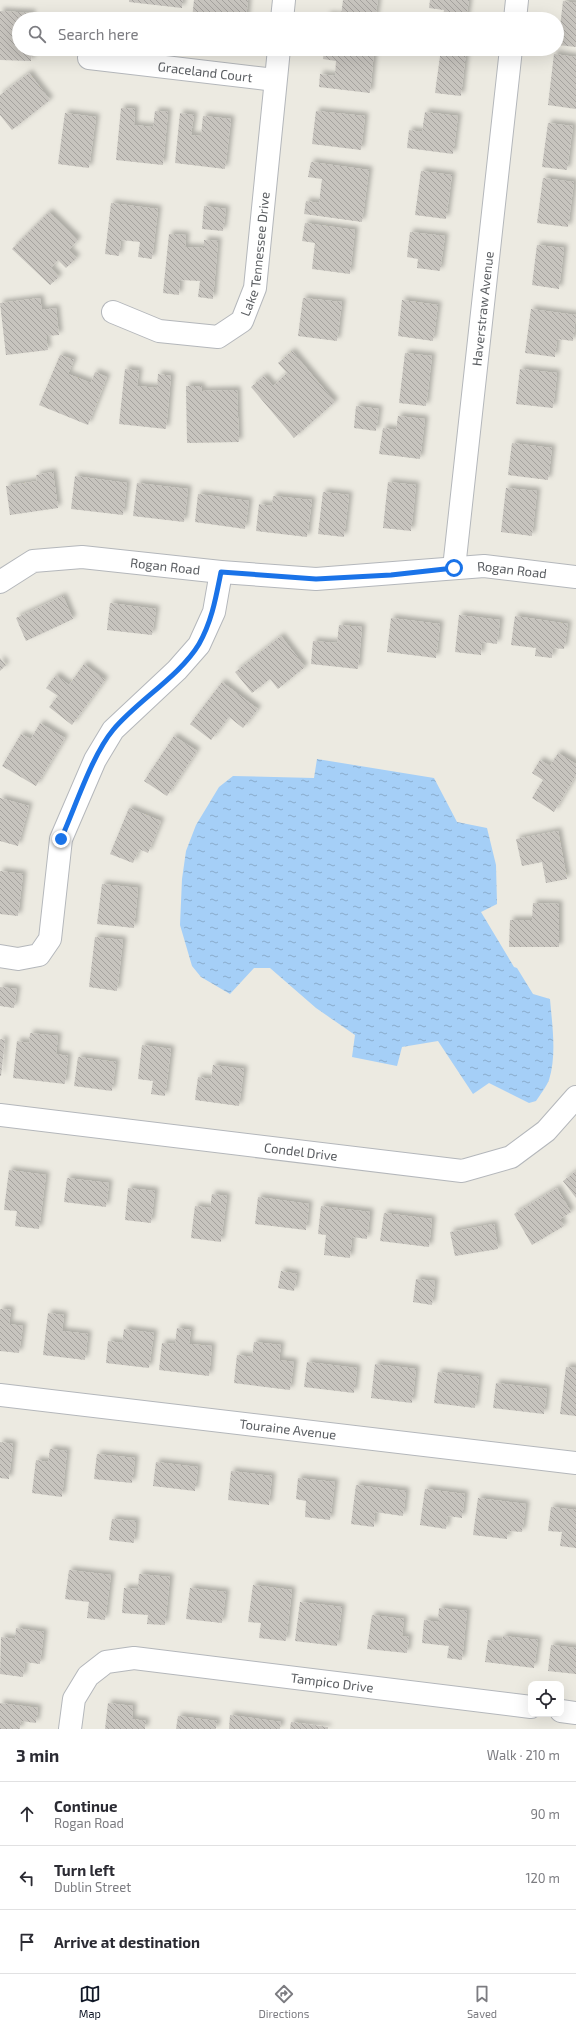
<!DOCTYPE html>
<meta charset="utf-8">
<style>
:root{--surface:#fff;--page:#f2f2f3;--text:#2b2b33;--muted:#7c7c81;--line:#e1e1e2;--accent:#111827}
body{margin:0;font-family:"Exo 2",sans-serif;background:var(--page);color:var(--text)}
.controls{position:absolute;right:12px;bottom:12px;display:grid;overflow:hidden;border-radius:8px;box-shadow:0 4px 16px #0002}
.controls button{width:36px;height:36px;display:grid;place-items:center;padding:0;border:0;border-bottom:1px solid var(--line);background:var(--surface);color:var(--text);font:20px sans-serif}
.stop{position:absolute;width:12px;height:12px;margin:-9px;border:3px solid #1a73e8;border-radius:50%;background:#fff}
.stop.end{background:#1a73e8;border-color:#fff;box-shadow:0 1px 4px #0008}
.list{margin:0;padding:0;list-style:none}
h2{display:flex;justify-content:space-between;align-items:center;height:52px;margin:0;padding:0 16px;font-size:17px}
h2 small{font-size:13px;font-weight:400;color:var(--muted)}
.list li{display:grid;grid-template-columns:26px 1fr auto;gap:12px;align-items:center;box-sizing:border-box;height:64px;padding:0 16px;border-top:1px solid var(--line)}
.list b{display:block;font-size:15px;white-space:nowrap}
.list p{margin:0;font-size:13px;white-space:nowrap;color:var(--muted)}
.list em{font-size:13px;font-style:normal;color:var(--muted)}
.icon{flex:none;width:22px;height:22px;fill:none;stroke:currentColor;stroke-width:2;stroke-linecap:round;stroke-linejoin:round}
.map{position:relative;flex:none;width:576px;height:1729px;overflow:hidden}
.search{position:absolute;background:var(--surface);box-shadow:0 4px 16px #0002;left:12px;right:12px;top:12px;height:44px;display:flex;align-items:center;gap:10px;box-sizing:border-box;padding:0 14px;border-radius:22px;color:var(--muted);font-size:15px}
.sheet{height:244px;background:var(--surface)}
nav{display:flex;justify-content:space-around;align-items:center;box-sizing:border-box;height:56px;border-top:1px solid var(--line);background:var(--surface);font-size:11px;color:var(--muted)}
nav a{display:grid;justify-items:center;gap:2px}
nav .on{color:var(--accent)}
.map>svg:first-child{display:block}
.water{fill:url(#water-ripples)}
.building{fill:url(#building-back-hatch);filter:url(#shadow)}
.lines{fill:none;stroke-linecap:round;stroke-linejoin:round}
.minor-casing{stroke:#b4b7bb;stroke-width:24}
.minor{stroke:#fff;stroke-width:22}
.route{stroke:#1a73e8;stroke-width:5}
.labels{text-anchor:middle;stroke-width:3;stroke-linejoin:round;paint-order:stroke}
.street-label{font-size:13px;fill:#5a5d61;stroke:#fff}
</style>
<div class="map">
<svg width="576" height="1729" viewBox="0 0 576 1729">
<defs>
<pattern id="water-ripples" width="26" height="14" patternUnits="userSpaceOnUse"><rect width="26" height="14" fill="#a5cff7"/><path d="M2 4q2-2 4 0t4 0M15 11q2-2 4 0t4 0" fill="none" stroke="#89abcb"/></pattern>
<pattern id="building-back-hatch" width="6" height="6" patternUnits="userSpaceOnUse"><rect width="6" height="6" fill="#c7c4be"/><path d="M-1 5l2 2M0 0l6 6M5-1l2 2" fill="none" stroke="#a5a29e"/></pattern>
<filter id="shadow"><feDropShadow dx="3.5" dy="-3.5" stdDeviation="2" flood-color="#0004"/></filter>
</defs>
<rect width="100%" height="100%" fill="#eceae1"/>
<path class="water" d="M317,759L434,778L457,822L487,828L496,865L497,904L481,912L514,967L517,968L533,994L550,999C552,1024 557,1055 549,1080C546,1087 540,1095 536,1101L529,1103L489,1083L473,1094L438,1041L402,1047L397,1066L352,1057L355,1035L316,1008L270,968H254L230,994L201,977L192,966L180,925L182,879L186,851L196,825L219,787L233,776L314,778Z"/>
<g class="building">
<polygon points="129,0 183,0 182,8 129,2"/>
<polygon points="194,0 248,0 246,19 231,19 231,17 211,14 210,19 192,19"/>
<polygon points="343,0 378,0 375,19 327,19 327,15 341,16"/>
<polygon points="430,0 469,0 466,19 443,19 444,10 429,8"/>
<polygon points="563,1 576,3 576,47 558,45"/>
<polygon points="0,11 32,13 32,19 19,19 19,26 16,25 15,46 19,46 19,49 32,49 31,61 0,60"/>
<polygon points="324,49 346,49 374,52 370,93 319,87 320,74 335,76 336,61 323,59"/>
<polygon points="441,49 466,52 461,96 435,93"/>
<polygon points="554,54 576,57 576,109 548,105"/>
<polygon points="29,73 50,100 12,130 0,115 0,95"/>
<polygon points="121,108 135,109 134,125 153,127 155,111 168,112 163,165 116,160"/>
<polygon points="316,111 365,116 361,150 312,144"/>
<polygon points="425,112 458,116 453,154 407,148 409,130 422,132"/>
<polygon points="65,113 96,117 89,168 58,164"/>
<polygon points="180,113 194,115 191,135 201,136 203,116 231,119 225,169 175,163"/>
<polygon points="548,123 573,126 567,170 542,167"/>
<polygon points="311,162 369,170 362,222 304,214 306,201 319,203 322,179 308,177"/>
<polygon points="421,171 452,175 446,219 415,215"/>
<polygon points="543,178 574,182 568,227 537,223"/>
<polygon points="111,203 158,209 152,259 138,257 140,242 121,240 119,256 105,254"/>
<polygon points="204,206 226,209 223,231 202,229"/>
<polygon points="49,212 78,240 69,250 77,258 66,268 58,260 51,268 59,277 50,285 12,249"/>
<polygon points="305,223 355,230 350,274 312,269 315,243 302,241"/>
<polygon points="410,232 445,236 440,271 417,268 418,259 407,257"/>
<polygon points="169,234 186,235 185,247 204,248 204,240 218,241 213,299 198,297 200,281 180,280 179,295 163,293"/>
<polygon points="537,245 564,248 559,289 532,285"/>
<polygon points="40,298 42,310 56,308 59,335 46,336 48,350 6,355 0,303"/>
<polygon points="303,298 342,302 337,341 298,336"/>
<polygon points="402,300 438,305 433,341 398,336"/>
<polygon points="531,309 576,315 573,341 557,339 555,357 525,353"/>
<polygon points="292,351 335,402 294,438 251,387 264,376 273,386 287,373 278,363"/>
<polygon points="405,353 432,356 426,406 399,403"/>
<polygon points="60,355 74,360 68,374 91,383 95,372 107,377 88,425 39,405"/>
<polygon points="125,369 139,371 137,386 157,388 158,374 171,376 166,429 119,424"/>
<polygon points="520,369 557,373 553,408 516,404"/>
<polygon points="186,386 201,386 202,391 237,390 239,442 187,443"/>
<polygon points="356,406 379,409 376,431 354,428"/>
<polygon points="398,416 425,419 420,459 379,454 383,428 396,430"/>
<polygon points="512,443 552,448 548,480 508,475"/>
<polygon points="53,472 58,508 10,515 6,486 37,481 36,475"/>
<polygon points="75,476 127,483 123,515 71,509"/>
<polygon points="388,482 416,485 411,531 383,528"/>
<polygon points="137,483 188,489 184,522 133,516"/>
<polygon points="506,488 537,491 532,536 501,532"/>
<polygon points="323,492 349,495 344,537 318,534"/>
<polygon points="198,494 249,501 245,529 195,522"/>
<polygon points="273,496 312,500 307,537 256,531 259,504 272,506"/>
<polygon points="63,596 73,619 26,641 16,618"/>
<polygon points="110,603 156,609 152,635 107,630"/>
<polygon points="459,615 500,620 497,644 482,642 481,655 455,652"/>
<polygon points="515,616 568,624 564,649 553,648 552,658 535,656 536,648 511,645"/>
<polygon points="391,618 440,624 436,658 387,652"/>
<polygon points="339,625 362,627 358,669 311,664 313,641 337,643"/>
<polygon points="281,636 305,667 278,689 270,679 252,693 235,672"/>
<polygon points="0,658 6,665 0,671"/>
<polygon points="84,664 105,680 72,725 49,707 58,696 46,688 56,675 69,685"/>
<polygon points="222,682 258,709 243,728 229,717 211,740 190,724"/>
<polygon points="40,723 65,738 36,786 2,766 21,734 31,739"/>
<polygon points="174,736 197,751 167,796 144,781"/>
<polygon points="558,753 576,764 576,775 554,812 532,798 543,780 532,773 540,760 550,766"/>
<polygon points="0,798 29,806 18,846 0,841"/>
<polygon points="129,808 161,821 148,853 139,849 133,863 110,854"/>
<polygon points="558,831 567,879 546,883 542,862 522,866 516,839"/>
<polygon points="0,871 23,874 18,916 0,914"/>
<polygon points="102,884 138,888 134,928 97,924"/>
<polygon points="533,903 559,904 559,947 509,947 510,920 532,920"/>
<polygon points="95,937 123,940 117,991 89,987"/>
<polygon points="0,987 17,989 14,1008 0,1006"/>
<polygon points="30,1033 58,1036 56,1054 68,1056 65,1084 13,1078 17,1041 29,1043"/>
<polygon points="0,1039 5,1040 1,1076 0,1076"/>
<polygon points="142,1045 171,1049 165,1096 151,1094 153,1081 138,1079"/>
<polygon points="78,1057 116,1062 112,1091 74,1086"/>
<polygon points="213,1065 244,1069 239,1106 195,1100 198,1077 211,1079"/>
<polygon points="9,1170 46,1175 39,1229 15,1226 17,1211 4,1210"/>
<polygon points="576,1171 576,1198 563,1181"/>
<polygon points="67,1178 109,1183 106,1207 64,1202"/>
<polygon points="128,1188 155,1191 151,1223 125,1220"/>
<polygon points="557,1188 571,1212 560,1219 564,1226 532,1245 514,1214"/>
<polygon points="212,1194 227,1196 221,1242 191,1238 195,1206 210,1208"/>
<polygon points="258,1197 309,1204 306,1230 255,1224"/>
<polygon points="321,1206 370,1212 367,1239 352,1237 350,1258 324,1255 326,1235 318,1234"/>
<polygon points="384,1213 432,1219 429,1247 380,1241"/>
<polygon points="494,1224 498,1249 455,1256 450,1232"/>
<polygon points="281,1271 297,1274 294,1291 278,1288"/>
<polygon points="416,1279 435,1281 432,1305 413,1302"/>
<polygon points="0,1309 11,1310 9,1324 23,1326 19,1353 0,1351"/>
<polygon points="48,1313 64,1315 62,1331 88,1334 85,1360 43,1355"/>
<polygon points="177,1328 191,1330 189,1344 212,1346 209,1376 159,1370 162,1343 175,1344"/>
<polygon points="124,1329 154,1333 149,1368 106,1363 108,1341 122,1343"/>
<polygon points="254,1342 281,1345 279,1360 294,1362 290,1390 234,1383 237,1355 252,1357"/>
<polygon points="307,1362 357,1368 354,1393 304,1387"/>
<polygon points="375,1364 416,1369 412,1403 371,1398"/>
<polygon points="566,1367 576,1368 576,1416 560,1414"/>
<polygon points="438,1372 479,1377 475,1408 434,1403"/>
<polygon points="496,1383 547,1389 544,1414 493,1408"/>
<polygon points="0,1442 13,1444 9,1479 0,1478"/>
<polygon points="50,1449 67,1451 62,1497 32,1493 36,1460 48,1462"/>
<polygon points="97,1454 135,1458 132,1483 94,1479"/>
<polygon points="156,1462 198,1467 195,1491 153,1486"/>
<polygon points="231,1471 272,1476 269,1505 228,1500"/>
<polygon points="298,1478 335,1482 330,1520 305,1517 306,1501 296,1499"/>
<polygon points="356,1485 406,1491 403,1516 375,1512 374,1527 351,1524"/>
<polygon points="425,1489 465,1494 462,1518 448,1516 446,1529 420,1525"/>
<polygon points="478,1498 526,1504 522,1532 508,1531 507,1539 473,1535"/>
<polygon points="551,1507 576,1510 576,1548 560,1546 562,1532 548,1531"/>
<polygon points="112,1519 136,1521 134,1543 109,1540"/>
<polygon points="69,1570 111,1575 105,1620 87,1618 89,1602 65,1599"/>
<polygon points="139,1574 170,1577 165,1625 147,1624 148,1615 122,1613 124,1588 138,1589"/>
<polygon points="253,1585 292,1590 286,1641 259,1638 261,1623 248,1622"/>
<polygon points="190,1588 226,1592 222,1623 186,1619"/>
<polygon points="300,1602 342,1607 337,1646 295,1641"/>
<polygon points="439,1608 467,1611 462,1660 447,1658 449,1646 422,1643 424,1620 438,1622"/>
<polygon points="372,1615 404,1619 402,1636 409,1637 407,1653 367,1649"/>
<polygon points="16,1628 44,1632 40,1664 25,1662 23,1677 0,1674 1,1637 15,1639"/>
<polygon points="503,1636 538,1640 534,1668 485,1662 488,1640 502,1641"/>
<polygon points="551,1645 576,1648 576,1674 548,1671"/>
<polygon points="0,1703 38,1708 36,1723 21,1721 20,1729 0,1729"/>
<polygon points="108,1703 133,1706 132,1719 146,1721 145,1729 105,1729"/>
<polygon points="230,1715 281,1722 280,1729 229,1729"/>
<polygon points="178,1716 217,1721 216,1729 176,1729"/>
<polygon points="291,1722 328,1727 328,1729 290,1729"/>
</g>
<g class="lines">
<defs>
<g id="minor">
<polyline points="282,19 284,0"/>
<polyline points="515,19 517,0"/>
<path id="s1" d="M89,58L275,80"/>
<path id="s2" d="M113,312L159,331L218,337L242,321L255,288L279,49"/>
<path id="s3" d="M454,568L511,49"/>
<path id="s4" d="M0,582L33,561L82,557L221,572L316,579L484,566L576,577"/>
<polyline points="0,956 18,959 39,955 50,939 61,839 95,760 113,730 177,670 199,645 214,612 221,572"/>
<path id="s5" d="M0,1115L462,1171L511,1157L546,1131L576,1097"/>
<path id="s6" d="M0,1395L576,1463"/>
<polyline points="561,1711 576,1713"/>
<path id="s7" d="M70,1729L74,1699L88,1676L106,1662L134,1658L531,1707"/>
</g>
</defs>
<use href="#minor" class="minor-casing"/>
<use href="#minor" class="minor"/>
</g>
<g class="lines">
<path class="route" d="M61,839C75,808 92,755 113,730C137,701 180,676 199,644C212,621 216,597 221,572L316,579L391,575L454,568"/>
</g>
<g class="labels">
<g class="street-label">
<text dy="5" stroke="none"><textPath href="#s1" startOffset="117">Graceland Court</textPath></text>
<text dy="5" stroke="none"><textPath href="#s2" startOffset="207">Lake Tennessee Drive</textPath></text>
<text dy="5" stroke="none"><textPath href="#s3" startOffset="261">Haverstraw Avenue</textPath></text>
<text dy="5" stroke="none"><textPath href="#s4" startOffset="172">Rogan Road</textPath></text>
<text dy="5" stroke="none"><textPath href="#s4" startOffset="520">Rogan Road</textPath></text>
<text dy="5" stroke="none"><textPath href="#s5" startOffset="303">Condel Drive</textPath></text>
<text dy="5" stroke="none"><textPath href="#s6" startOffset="290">Touraine Avenue</textPath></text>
<text dy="5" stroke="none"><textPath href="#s7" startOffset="308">Tampico Drive</textPath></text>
</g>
</g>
</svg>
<div class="controls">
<button><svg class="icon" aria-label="locate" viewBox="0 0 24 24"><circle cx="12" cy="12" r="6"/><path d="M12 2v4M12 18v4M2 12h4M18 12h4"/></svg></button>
</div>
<div class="stop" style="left:454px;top:568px"></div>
<div class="stop end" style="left:61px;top:839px"></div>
<div class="search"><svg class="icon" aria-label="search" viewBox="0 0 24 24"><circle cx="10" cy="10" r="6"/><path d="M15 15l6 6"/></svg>Search here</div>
</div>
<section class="sheet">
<h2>3 min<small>Walk · 210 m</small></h2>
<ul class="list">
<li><svg class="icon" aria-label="ahead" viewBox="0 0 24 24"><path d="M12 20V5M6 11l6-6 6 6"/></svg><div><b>Continue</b><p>Rogan Road</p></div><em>90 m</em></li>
<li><svg class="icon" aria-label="left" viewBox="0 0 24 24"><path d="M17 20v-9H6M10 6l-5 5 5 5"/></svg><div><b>Turn left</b><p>Dublin Street</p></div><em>120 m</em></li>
<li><svg class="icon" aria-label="arrive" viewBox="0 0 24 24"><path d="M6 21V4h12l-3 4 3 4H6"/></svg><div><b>Arrive at destination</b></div></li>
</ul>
</section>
<nav>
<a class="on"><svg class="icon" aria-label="map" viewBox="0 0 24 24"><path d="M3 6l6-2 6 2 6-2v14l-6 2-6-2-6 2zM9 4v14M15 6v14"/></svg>Map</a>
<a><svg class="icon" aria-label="directions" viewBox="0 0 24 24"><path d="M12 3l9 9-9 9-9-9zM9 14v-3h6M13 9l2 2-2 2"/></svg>Directions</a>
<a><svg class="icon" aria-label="saved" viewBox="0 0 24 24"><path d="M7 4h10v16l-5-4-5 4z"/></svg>Saved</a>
</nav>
